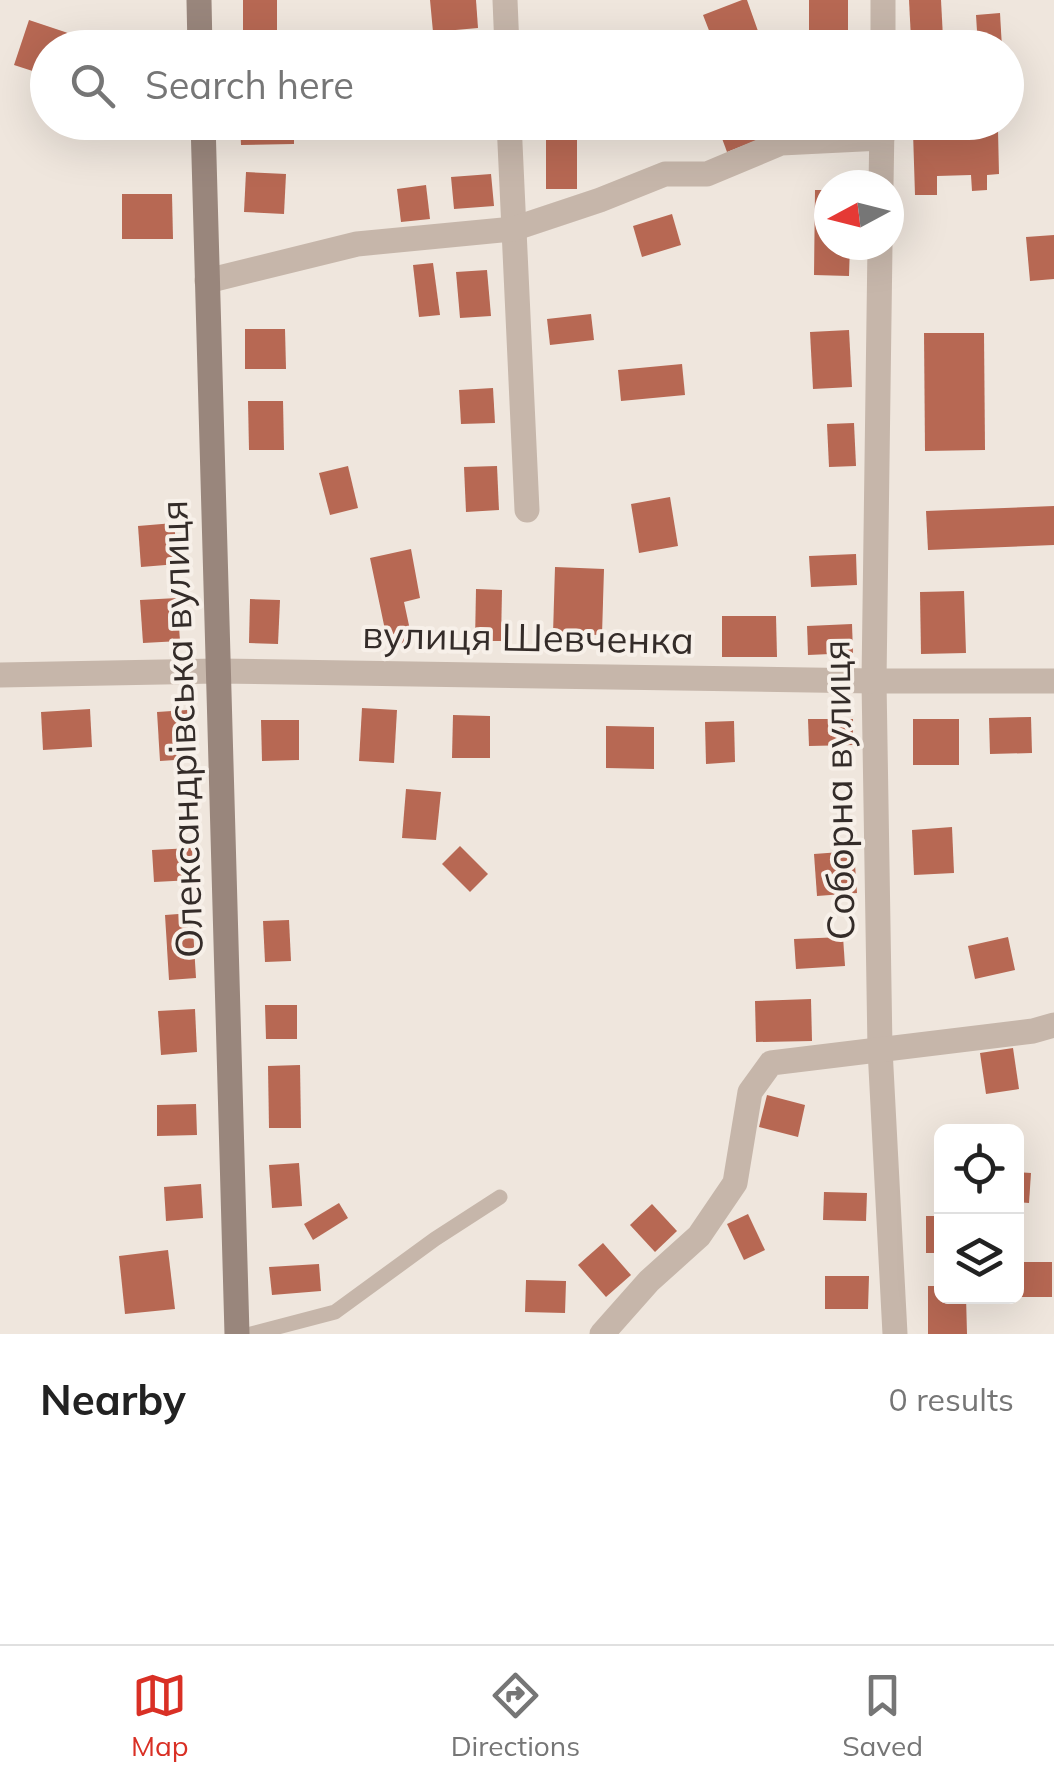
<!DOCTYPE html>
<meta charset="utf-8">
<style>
:root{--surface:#fff;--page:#f2f2f2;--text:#222;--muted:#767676;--line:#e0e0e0;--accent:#d93025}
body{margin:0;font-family:Mulish,sans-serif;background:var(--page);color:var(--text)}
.controls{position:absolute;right:30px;bottom:30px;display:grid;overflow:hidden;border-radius:15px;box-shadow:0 10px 40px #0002}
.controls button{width:90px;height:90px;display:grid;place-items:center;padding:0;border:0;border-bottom:2px solid var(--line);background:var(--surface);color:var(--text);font:50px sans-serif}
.compass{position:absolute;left:814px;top:170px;width:90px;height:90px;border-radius:50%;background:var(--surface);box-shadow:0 10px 40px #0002;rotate:263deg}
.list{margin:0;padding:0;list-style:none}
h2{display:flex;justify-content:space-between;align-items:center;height:130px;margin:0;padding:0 40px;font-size:42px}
h2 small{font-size:32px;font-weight:400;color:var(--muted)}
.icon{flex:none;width:55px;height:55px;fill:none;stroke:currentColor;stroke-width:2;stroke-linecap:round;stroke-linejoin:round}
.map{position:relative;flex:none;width:1054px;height:1334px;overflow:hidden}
.search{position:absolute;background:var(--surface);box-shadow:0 10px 40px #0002;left:30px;right:30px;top:30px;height:110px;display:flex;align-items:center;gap:25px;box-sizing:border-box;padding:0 35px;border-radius:55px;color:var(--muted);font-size:38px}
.sheet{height:310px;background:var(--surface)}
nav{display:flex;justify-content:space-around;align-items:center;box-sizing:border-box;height:140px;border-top:2px solid var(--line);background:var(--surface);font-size:28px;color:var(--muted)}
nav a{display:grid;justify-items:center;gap:5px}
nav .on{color:var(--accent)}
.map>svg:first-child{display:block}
.building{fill:#b76853}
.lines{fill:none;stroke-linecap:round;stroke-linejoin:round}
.service{stroke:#c6b6aa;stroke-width:15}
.minor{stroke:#c6b6aa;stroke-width:25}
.secondary{stroke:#99867c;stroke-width:25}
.labels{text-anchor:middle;stroke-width:8;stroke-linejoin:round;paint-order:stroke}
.street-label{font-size:38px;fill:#342c29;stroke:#f7f0e9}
</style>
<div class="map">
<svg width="1054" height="1334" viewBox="0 0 1054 1334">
<rect width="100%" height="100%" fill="#efe6dd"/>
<g class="building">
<rect x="243" y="0" width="34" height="45"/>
<polygon points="430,0 476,0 478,28 433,32"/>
<polygon points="742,0 747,0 764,48 672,48 710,33 703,15"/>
<rect x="809" y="0" width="39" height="42"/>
<polygon points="909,0 941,0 943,38 911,39"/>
<polygon points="1000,13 1002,48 978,48 976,15"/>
<polygon points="29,20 71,34 67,48 48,48 48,76 14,65"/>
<polygon points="575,35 575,48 535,48 535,36"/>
<polygon points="240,122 294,122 294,144 241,145"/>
<polygon points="440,122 483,122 484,134 441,138"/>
<polygon points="716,122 784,122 786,129 727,152"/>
<polygon points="998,130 999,174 987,175 987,190 972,191 971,175 937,176 937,195 915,195 913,132"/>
<rect x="546" y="139" width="31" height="50"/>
<polygon points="246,172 286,174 284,214 244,212"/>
<polygon points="491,174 494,206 454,209 451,177"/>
<polygon points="426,185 430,219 401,222 397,189"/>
<polygon points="815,190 829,190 829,245 850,245 849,276 814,275"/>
<polygon points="122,194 172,194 173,239 122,239"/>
<polygon points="672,214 681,245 642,257 633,226"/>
<polygon points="1054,235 1054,279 1030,281 1026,237"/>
<polygon points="433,263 440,315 419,317 413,265"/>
<polygon points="487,270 491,316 460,318 456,272"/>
<polygon points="591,314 594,340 550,345 547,319"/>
<polygon points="245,329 285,329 286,369 245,369"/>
<polygon points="849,330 852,387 813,389 810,332"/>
<polygon points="924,333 984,333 985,450 925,451"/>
<polygon points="682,364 685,395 621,401 618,370"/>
<polygon points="493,388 495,423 461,424 459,390"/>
<polygon points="248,401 283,401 284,450 249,450"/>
<polygon points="854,423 856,466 829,467 827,424"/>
<polygon points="348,466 358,508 330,515 319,473"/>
<polygon points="497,466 499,510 466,512 464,467"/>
<polygon points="670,497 678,546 639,553 631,504"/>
<polygon points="1054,506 1054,545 928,550 926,511"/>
<polygon points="174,523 178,564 141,567 138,526"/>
<polygon points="411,549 420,598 404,602 413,644 389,649 370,558"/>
<polygon points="856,554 857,585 811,587 809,556"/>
<polygon points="555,567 604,569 602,635 553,634"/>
<polygon points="476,589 502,590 501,641 475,641"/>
<polygon points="964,591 966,653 921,654 920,592"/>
<polygon points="177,598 180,641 143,643 140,600"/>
<polygon points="250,599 280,600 278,644 249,643"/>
<polygon points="722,616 776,616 777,657 722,657"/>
<polygon points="852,624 853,653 808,655 807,626"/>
<polygon points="362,708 397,710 394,763 359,761"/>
<polygon points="90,709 92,747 43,750 41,712"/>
<polygon points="187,710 190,759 160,761 157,712"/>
<polygon points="453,715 490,716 490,758 452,758"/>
<polygon points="1031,717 1032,753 990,754 989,718"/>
<polygon points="808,719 853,719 853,745 809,746"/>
<rect x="913" y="719" width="46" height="46"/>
<polygon points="261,720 299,720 299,760 262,761"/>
<polygon points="734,721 735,762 706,764 705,722"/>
<polygon points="606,726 654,727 654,769 606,768"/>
<polygon points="406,789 441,792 436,840 402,838"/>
<polygon points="952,827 954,873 914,875 912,830"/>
<polygon points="460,846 488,874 470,892 442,864"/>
<polygon points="192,848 193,880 154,882 152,850"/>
<polygon points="854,851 857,893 817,896 814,854"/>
<polygon points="192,913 196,978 169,980 165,915"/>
<polygon points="289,920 291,961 265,962 263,921"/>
<polygon points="843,937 845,966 796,969 794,939"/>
<polygon points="1008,937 1015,970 975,979 968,946"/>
<polygon points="811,999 812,1041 756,1042 755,1001"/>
<polygon points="265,1005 297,1005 297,1039 266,1039"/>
<polygon points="195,1009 197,1052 161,1055 158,1011"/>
<polygon points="1013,1048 1019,1089 986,1094 980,1053"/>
<polygon points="300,1065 301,1128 269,1128 268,1066"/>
<polygon points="767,1095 805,1105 798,1137 759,1127"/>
<polygon points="196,1104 197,1135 157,1136 157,1105"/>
<polygon points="299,1163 302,1206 272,1208 269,1165"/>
<polygon points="1016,1172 1031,1173 1029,1203 1016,1202"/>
<polygon points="201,1184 203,1218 166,1221 164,1187"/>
<polygon points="824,1192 867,1193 866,1221 823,1220"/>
<polygon points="339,1203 348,1218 313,1240 304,1224"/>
<polygon points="652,1204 677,1231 655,1252 630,1225"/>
<polygon points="748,1214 765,1250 744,1260 727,1224"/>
<rect x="926" y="1216" width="16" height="37"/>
<polygon points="603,1243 631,1275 606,1297 578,1265"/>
<polygon points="168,1250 175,1309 125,1314 119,1256"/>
<rect x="1016" y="1262" width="36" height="35"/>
<polygon points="319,1264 321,1291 272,1295 269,1267"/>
<polygon points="825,1276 869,1276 868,1309 825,1309"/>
<polygon points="526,1280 566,1281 565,1313 525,1312"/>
<polygon points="928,1286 942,1286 942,1296 966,1296 967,1334 928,1334"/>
</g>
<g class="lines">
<polyline class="service" points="251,1334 335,1312 435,1239 500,1197"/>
<g class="minor">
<polyline points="505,0 507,48"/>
<polyline points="883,48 883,0"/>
<polyline points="509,122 527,510"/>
<polyline points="881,185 882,125"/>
<polyline points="880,245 874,681 880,1049 895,1334"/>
<polyline points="207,281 357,244 513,229 600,200 665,174 707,174 781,143 882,138"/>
<polyline points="0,675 217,671 874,681 1054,681"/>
<polyline points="602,1334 649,1281 699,1236 735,1183 750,1092 771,1063 1033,1031 1054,1025"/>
</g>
<g class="secondary">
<polyline points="199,0 200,48"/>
<polyline points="203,122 237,1334"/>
</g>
</g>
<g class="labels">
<g class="street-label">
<text transform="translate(528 638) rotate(1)" y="13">вулиця Шевченка</text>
<text transform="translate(182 729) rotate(-92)" y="13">Олександрівська вулиця</text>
<text transform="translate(839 790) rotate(-91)" y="13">Соборна вулиця</text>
</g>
</g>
</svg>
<div class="controls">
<button><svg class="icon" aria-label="locate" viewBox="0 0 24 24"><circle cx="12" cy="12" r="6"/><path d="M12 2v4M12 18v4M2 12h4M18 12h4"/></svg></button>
<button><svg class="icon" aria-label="layers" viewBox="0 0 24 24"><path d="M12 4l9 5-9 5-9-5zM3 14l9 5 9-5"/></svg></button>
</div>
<svg class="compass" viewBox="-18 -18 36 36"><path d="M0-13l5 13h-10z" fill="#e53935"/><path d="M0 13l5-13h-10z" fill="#767676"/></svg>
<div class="search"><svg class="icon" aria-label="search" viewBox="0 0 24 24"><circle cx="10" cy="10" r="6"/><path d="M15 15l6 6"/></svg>Search here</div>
</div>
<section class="sheet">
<h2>Nearby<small>0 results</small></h2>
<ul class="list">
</ul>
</section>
<nav>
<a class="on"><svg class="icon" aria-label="map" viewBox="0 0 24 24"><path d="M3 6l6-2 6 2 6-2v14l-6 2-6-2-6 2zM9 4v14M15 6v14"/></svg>Map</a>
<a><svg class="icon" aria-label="directions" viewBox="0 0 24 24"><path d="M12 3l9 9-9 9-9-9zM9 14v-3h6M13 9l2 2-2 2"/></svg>Directions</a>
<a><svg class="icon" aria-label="saved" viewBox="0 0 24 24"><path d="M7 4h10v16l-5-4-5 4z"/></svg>Saved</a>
</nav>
